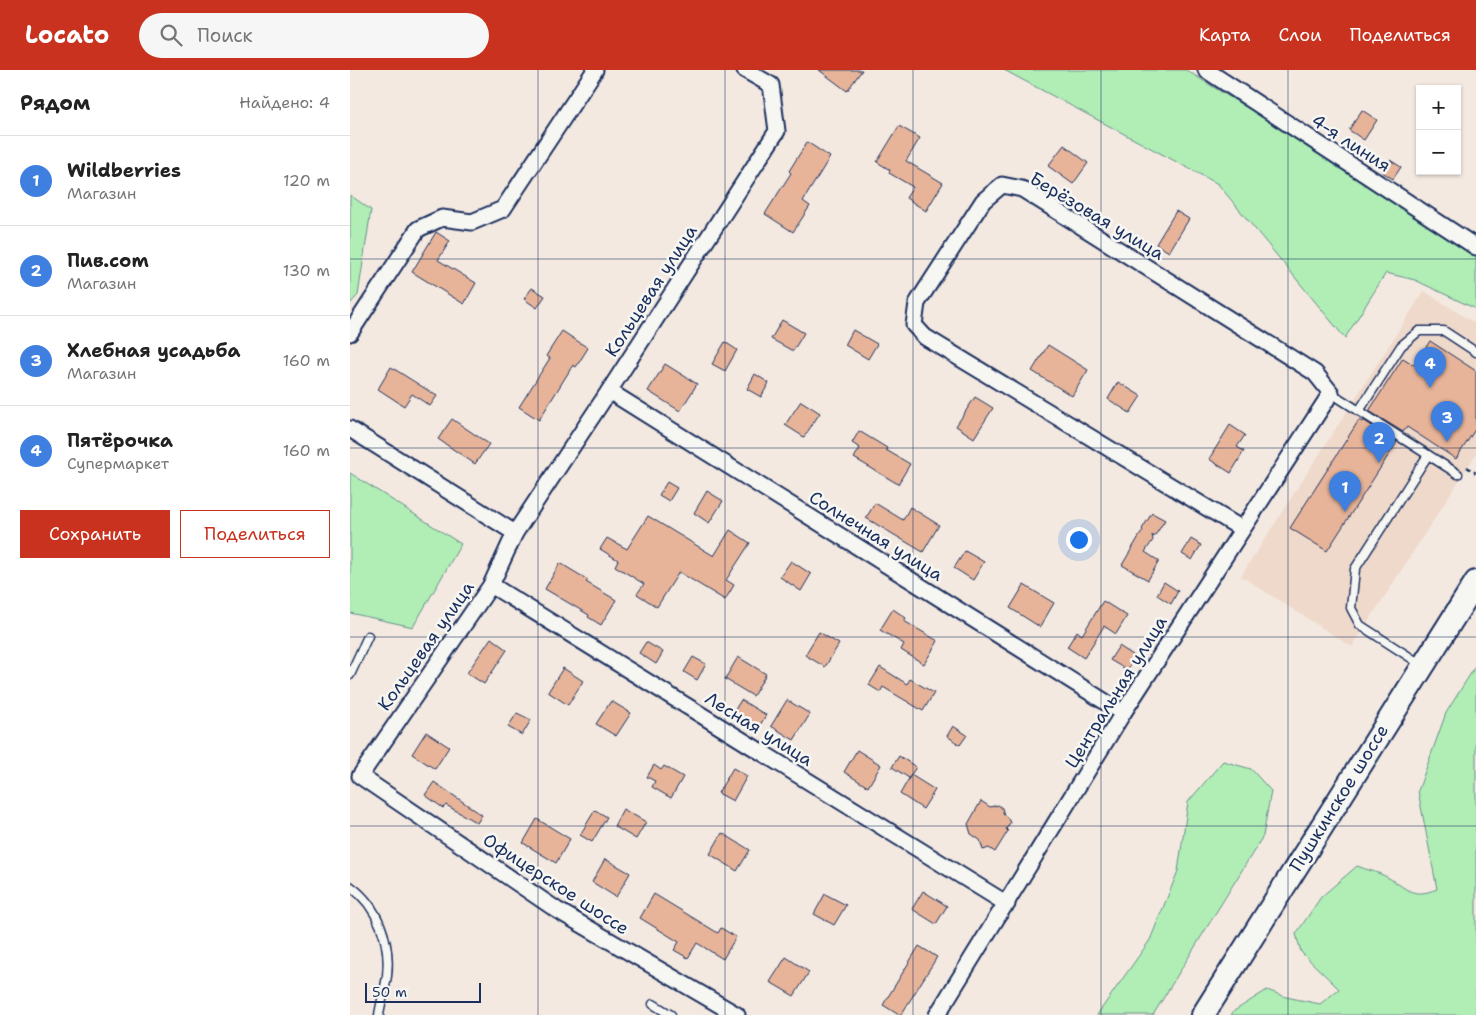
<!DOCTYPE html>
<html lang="ru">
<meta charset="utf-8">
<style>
:root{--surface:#fff;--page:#f6f6f6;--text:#222;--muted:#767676;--line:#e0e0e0;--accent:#c8321e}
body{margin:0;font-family:"Shantell Sans",sans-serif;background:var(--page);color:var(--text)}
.controls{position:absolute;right:15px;top:15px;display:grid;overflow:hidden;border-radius:0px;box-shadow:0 1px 4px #0004}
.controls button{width:45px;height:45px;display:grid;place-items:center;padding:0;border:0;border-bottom:1px solid var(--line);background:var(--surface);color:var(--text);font:25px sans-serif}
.scale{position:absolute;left:15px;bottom:12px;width:116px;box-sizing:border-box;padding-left:5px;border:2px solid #1b2f5e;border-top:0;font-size:14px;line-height:18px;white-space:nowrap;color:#1b2f5e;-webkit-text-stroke:4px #f6f6f2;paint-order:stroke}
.you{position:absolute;left:728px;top:469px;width:18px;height:18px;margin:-12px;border:4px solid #fff;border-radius:50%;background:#1a73e8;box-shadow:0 0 0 8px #1a73e833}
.badge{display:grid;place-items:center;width:32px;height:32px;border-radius:50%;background:var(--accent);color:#fff;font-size:16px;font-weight:700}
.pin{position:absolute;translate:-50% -41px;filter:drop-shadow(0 1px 2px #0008)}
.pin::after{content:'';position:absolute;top:26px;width:18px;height:15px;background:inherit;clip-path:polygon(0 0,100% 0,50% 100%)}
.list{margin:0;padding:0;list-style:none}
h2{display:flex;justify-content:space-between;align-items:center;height:65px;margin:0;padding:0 20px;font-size:21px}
h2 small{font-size:16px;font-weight:400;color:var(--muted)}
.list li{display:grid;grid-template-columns:32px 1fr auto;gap:15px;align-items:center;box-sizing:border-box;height:90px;padding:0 20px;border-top:1px solid var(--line)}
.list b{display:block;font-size:19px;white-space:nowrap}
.list p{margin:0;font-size:16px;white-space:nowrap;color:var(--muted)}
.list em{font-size:16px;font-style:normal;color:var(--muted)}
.actions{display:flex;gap:10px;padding:15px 20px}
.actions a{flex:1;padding:11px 0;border:1px solid var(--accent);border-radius:0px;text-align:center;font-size:18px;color:var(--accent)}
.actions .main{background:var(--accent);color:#fff}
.icon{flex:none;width:28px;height:28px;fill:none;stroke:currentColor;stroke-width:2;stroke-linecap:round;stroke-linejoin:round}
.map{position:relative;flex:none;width:1126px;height:945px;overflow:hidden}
header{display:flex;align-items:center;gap:30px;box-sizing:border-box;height:70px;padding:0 25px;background:var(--accent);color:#fff}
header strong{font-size:24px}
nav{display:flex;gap:28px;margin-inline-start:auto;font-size:18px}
.search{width:350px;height:45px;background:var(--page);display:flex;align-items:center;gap:12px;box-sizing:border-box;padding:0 18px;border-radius:28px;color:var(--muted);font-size:19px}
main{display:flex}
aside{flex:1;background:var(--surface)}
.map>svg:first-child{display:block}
.built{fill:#efd9cb}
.green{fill:#b0eeb5;stroke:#668e8a}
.building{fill:#e7b499;stroke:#1b2f5e}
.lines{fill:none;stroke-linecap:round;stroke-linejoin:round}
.lane-casing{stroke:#1b2f5e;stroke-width:11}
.street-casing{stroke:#1b2f5e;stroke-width:19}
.secondary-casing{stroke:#1b2f5e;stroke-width:26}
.path{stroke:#1b2f5e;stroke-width:2.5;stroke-dasharray:4 4;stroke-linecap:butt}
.lane{stroke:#f6f6f2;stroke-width:8}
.street{stroke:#f6f6f2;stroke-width:15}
.secondary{stroke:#f6f6f2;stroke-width:22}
.grid{fill:none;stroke:#1b2f5e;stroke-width:1;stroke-opacity:0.55}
.labels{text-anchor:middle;stroke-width:5;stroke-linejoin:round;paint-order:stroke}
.street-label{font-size:18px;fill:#1b2f5e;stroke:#f6f6f2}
</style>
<header>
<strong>Locato</strong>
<div class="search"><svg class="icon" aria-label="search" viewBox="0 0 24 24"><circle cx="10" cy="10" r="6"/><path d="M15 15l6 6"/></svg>Поиск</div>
<nav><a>Карта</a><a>Слои</a><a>Поделиться</a></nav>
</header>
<main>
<aside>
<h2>Рядом<small>Найдено: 4</small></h2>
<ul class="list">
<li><span class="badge" style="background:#3f7fe0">1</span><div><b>Wildberries</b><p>Магазин</p></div><em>120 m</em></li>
<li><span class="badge" style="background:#3f7fe0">2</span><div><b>Пив.com</b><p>Магазин</p></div><em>130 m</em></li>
<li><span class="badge" style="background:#3f7fe0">3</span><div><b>Хлебная усадьба</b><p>Магазин</p></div><em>160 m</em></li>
<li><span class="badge" style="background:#3f7fe0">4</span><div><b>Пятёрочка</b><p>Супермаркет</p></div><em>160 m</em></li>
</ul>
<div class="actions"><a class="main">Сохранить</a><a>Поделиться</a></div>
</aside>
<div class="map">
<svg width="1126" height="945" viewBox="0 0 1126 945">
<rect width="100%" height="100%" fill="#f3e9e0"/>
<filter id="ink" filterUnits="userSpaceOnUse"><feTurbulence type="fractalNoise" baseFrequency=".02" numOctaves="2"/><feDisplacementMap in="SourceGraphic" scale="10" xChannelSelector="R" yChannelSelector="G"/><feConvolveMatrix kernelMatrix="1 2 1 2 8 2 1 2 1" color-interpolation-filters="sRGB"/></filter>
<g filter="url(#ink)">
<polygon class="built" points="1074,221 1126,254 1126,384 1002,577 891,506"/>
<g class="green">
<polygon points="654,0 836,0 1126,180 1126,239 1065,210 1036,203 995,268 868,114"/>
<polygon points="0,125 21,140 8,225 0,234"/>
<polygon points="0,403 111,474 63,557 0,543"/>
<path d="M1126,595V945H881L884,941L917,920L936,927L970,934L989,919L951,882L946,864L971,827L1007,796C1017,800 1028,802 1037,807C1058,819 1062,829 1087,819L1068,721L1096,643Z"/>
<polygon points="873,691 901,699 921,721 913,766 803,945 747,945 800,870 828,801 838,732"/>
</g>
<g class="building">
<polygon points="469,0 512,0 497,21"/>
<polygon points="1012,40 1027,50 1014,70 999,60"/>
<polygon points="549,56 570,68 556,91 593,113 576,141 556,128 563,117 539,103 540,100 527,92"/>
<polygon points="457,72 480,87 453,131 460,136 443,162 415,144 441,103 439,101"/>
<polygon points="714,75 738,93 723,114 698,96"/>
<polygon points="1040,90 1051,97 1043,109 1032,102"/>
<polygon points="826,141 839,149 819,182 806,174"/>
<polygon points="86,162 100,171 88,190 126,213 114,234 62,202"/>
<polygon points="182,218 195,226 187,238 174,229"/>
<polygon points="432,250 454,263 443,281 421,269"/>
<polygon points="503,260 527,274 518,289 495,275"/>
<polygon points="212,261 238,278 226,297 223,295 189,350 169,337 200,288 196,286"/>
<polygon points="1080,271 1126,301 1126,358 1106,389 1057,357 1053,362 1019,341 1053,288 1064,295"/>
<polygon points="375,272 387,280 375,301 362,294"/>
<polygon points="698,275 738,300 722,326 682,301"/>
<polygon points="315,294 347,314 330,341 298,321"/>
<polygon points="41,297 87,326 80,336 62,324 54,336 28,319"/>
<polygon points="405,304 419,313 411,327 397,319"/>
<polygon points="768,312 791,326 780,343 758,329"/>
<polygon points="625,327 643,338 624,368 606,356"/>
<polygon points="451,331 470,343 454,367 435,355"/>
<polygon points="102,349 139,374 125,394 88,369"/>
<polygon points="1009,350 1012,352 1013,350 1047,372 977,481 940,458"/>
<polygon points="880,355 895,365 887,377 894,381 881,403 859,389"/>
<polygon points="509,361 537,378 536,380 560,394 548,414 504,388 510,378 502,373"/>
<polygon points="317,412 327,418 319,431 309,425"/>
<polygon points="357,421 373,431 359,453 344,443"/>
<polygon points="525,433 553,450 560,437 589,455 573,482 516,448"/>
<polygon points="802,443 815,450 804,467 802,465 803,470 795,482 809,491 798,510 772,495 793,460 792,459"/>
<polygon points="298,446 364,486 380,460 400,473 376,510 384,515 375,530 329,502 307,537 287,524 294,514 265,496 268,490 250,479 257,468 277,479"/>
<polygon points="841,469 851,475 842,490 832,484"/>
<polygon points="615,481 634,492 623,510 604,498"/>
<polygon points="441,491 461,504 451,521 430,507"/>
<polygon points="210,493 238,510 236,512 266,530 251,555 238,547 239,545 195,519"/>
<polygon points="814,512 828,521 821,534 807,525"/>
<polygon points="674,515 704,533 690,557 660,538"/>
<polygon points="753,531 777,546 766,564 754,556 734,588 717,577 727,561 732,565"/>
<polygon points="543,539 556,548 554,551 588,571 574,594 551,580 554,574 530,560"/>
<polygon points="469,562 489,574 475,597 455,585"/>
<polygon points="141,568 157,580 134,614 117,603"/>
<polygon points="296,572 313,582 306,594 289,583"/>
<polygon points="769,576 786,587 777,600 760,590"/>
<polygon points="343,587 356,594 347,610 334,602"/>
<polygon points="388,587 416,604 403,626 375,609"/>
<polygon points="530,597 557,614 560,609 584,623 573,641 533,617 530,622 519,615"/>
<polygon points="213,598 233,611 218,635 198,622"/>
<polygon points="391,630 416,645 406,662 381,646"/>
<polygon points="437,630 460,644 444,670 421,656"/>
<polygon points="261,631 281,643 266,666 246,654"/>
<polygon points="167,643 181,650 172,665 158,657"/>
<polygon points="603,656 617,665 610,675 597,666"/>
<polygon points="76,662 99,677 85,699 62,684"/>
<polygon points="507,680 531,695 518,717 494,702"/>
<polygon points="549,686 566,697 559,708 542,697"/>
<polygon points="304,695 311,700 314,696 333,707 321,728 302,717 305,711 297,707"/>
<polygon points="383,698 397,706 383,731 368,723"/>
<polygon points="561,705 585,720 573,739 550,724"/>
<polygon points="84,712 132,745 127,753 96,735 93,738 75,725"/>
<polygon points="631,731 640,737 648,735 652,738 654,745 658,748 660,753 656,759 658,761 645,782 639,778 633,780 630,770 621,764 618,754"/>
<polygon points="273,739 296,752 286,769 264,756"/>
<polygon points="245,740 257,747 242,772 230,765"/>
<polygon points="187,749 220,769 206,793 173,773"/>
<polygon points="372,763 400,780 387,801 360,784"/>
<polygon points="255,789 280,803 266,827 242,812"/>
<polygon points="573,821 597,836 586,854 562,839"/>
<polygon points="304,824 368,863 371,858 386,867 373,889 347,873 338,888 324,880 329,872 290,848"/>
<polygon points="475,824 496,835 484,855 464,844"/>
<polygon points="569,876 587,887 551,945 549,945 533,935"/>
<polygon points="436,887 459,902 444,926 420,912"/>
</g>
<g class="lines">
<defs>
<g id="lane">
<polyline points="981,323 1108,404"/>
<polyline points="1009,341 1051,276 1069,261 1094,261 1126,282"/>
<polyline points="1072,595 1010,555 1001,538 1005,499 1078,385"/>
<polyline points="0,605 18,566"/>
<path d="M0,816C28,836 41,872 37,906C35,919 31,932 29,945"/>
<polyline points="303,934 321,945"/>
</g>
<g id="street">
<polyline points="856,0 1126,177"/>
<polyline points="0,263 68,159 92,148 122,152 153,139 245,0"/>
<polyline points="259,321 773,643"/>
<polyline points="0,359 165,463"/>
<polyline points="141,515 657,834"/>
<polyline points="387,945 207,840 10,706 141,515 165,463 259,321 427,61 421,15 395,0"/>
<polyline points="587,945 773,643 981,323 965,303 672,119 652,115 633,131 567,233 564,255 575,267 892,459"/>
</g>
<polyline id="secondary" points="853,945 1126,512"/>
</defs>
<use href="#lane" class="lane-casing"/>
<use href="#street" class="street-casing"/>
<use href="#secondary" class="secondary-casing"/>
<polyline class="path" points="1117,397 1126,403"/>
<use href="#lane" class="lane"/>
<use href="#street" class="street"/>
<use href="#secondary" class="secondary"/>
</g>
</g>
<path class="grid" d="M188,0V945M375,0V945M563,0V945M751,0V945M938,0V945M0,189H1126M0,378H1126M0,567H1126M0,756H1126"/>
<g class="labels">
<g class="street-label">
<text transform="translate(1001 73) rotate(33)" y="6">4-я линия</text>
<text transform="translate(747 146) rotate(31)" y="6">Берёзовая улица</text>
<text transform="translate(301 221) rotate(-57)" y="6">Кольцевая улица</text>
<text transform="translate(526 466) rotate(32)" y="6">Солнечная улица</text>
<text transform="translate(76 576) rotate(-55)" y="6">Кольцевая улица</text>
<text transform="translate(766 622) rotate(-58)" y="6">Центральная улица</text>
<text transform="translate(409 659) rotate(32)" y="6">Лесная улица</text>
<text transform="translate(989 728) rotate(-58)" y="6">Пушкинское шоссе</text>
<text transform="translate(206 814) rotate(33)" y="6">Офицерское шоссе</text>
</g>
</g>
</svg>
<div class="controls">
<button>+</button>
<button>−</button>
</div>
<div class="scale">50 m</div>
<div class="you"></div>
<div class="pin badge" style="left:995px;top:442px;background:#3f7fe0">1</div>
<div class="pin badge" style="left:1029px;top:393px;background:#3f7fe0">2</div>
<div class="pin badge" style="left:1097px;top:372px;background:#3f7fe0">3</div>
<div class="pin badge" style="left:1080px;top:318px;background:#3f7fe0">4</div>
</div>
</main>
